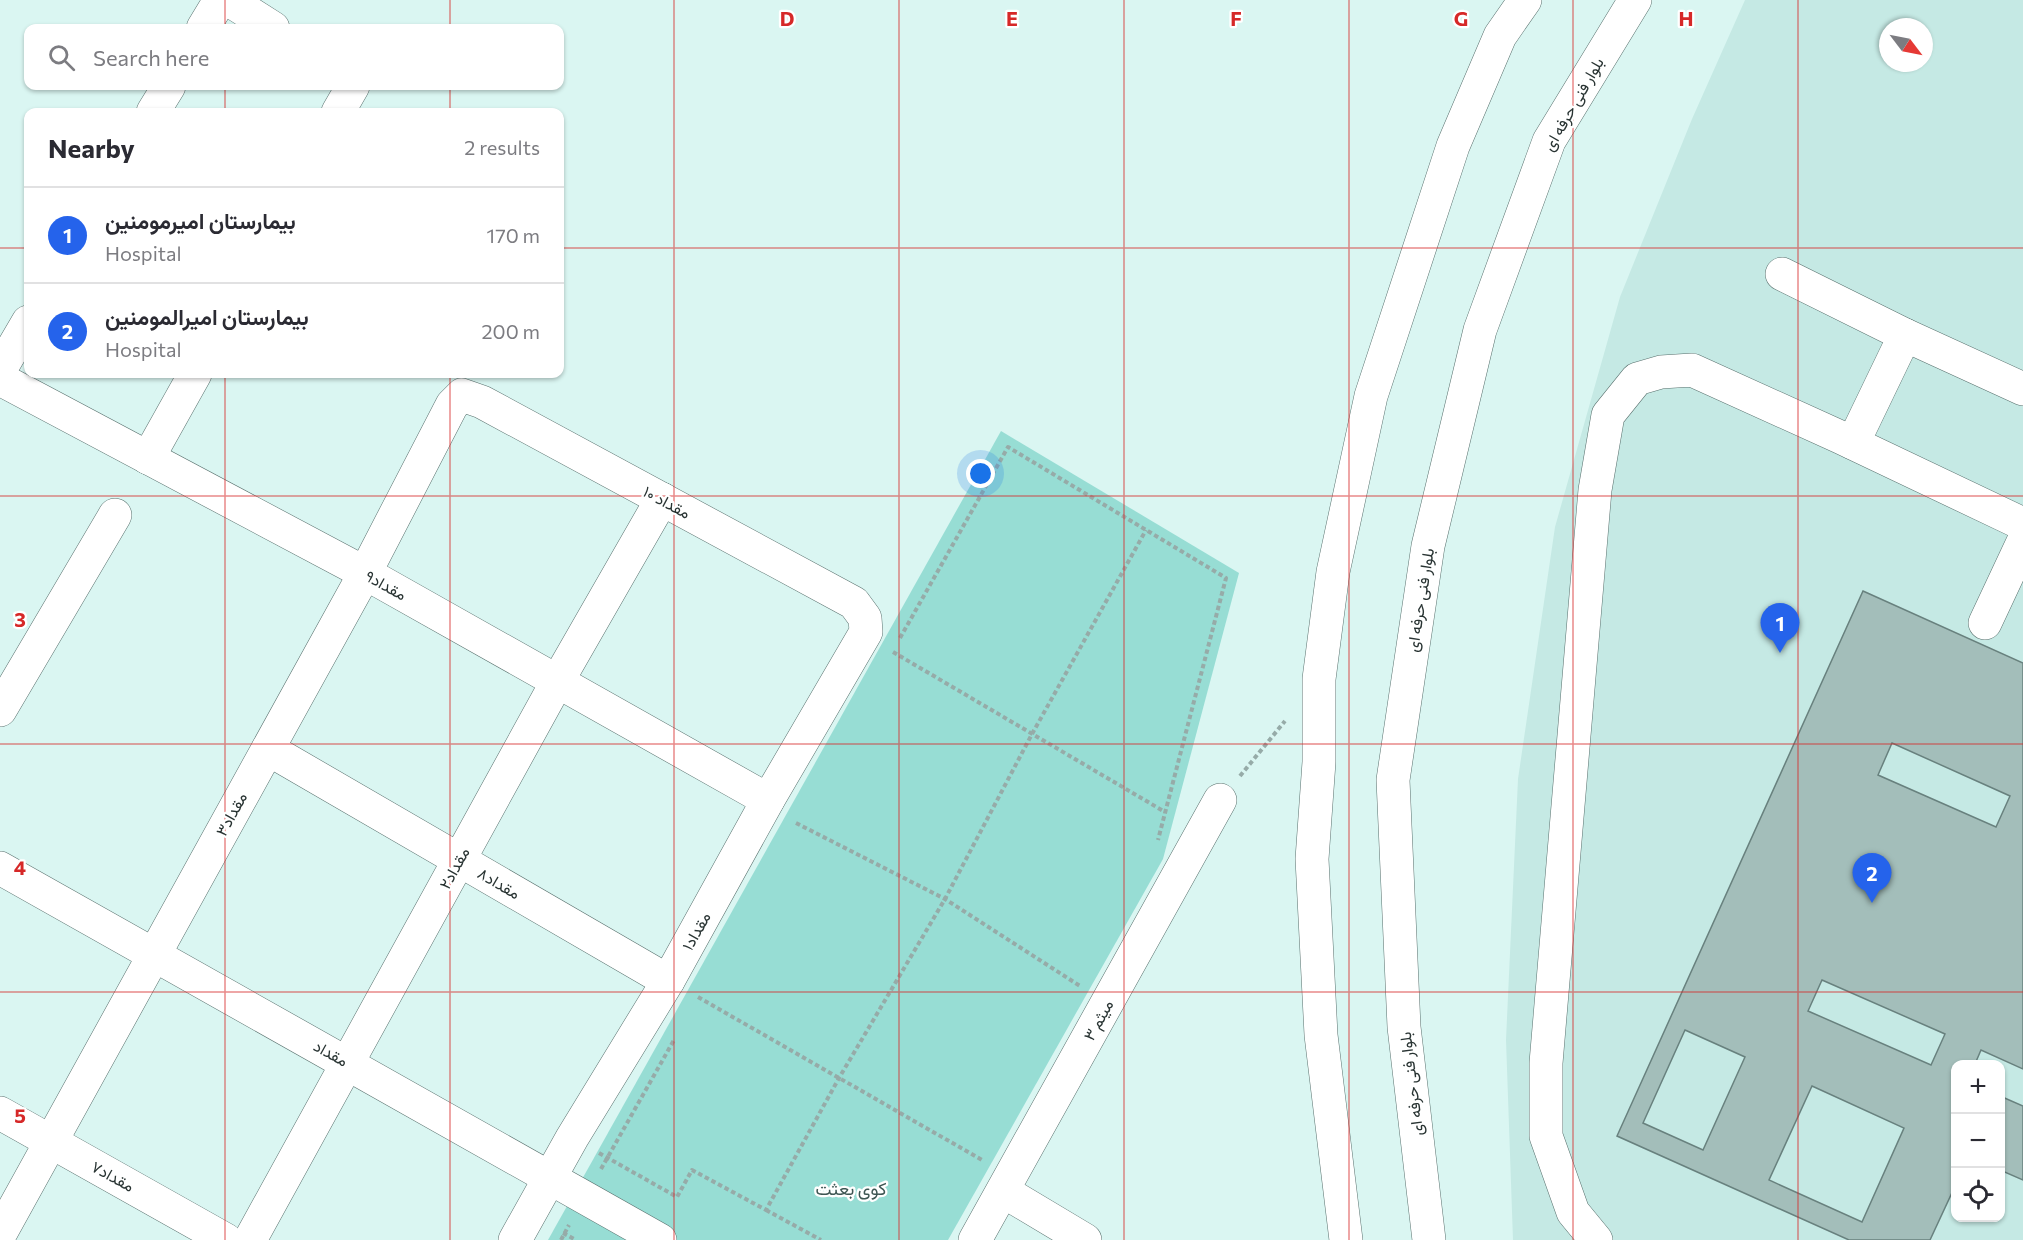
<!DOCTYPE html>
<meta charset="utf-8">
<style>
:root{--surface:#fff;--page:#f7f7f7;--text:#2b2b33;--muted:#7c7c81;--line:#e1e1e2;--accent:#2563eb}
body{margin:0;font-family:Commissioner,Vazirmatn,sans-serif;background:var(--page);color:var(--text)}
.controls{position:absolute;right:18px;bottom:18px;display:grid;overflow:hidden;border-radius:12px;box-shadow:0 2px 4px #0004}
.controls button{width:54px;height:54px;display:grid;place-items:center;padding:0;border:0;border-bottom:2px solid var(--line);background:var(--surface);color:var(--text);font:30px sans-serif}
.compass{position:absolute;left:1879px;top:18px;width:54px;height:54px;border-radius:50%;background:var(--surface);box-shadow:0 2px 4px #0004;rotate:122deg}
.you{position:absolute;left:981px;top:474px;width:21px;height:21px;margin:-15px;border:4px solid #fff;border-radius:50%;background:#1a73e8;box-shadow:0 0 0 9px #1a73e833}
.badge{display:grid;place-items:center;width:39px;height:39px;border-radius:50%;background:var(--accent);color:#fff;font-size:20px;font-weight:700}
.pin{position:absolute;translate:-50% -50px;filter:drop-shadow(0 2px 3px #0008)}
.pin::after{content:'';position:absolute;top:32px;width:21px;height:18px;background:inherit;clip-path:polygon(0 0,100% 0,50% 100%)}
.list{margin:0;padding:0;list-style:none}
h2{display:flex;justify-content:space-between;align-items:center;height:78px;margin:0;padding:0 24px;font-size:26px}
h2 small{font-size:20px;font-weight:400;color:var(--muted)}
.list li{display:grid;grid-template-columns:39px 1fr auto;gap:18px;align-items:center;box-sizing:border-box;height:96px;padding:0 24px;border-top:2px solid var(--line)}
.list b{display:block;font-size:22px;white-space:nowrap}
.list p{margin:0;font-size:20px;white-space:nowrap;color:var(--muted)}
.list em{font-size:20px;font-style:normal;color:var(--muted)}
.icon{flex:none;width:33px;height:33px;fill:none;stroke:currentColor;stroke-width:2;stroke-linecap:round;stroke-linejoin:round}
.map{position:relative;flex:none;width:2023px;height:1240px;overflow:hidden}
.search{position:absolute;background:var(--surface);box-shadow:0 2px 4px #0004;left:24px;top:24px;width:540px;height:66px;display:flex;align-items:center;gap:15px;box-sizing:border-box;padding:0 21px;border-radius:12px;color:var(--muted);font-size:22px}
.panel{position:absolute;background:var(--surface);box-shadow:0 2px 4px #0004;left:24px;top:108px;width:540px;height:270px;border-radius:12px}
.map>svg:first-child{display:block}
.built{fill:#c5e9e4;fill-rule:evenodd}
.green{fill:#97ddd4}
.building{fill:#a3beba;stroke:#68817e;stroke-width:1.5;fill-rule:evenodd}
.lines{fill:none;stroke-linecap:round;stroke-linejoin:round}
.minor-casing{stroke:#59716e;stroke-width:34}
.major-casing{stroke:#59716e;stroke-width:34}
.path{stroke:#96aba8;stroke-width:4;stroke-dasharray:4.5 3;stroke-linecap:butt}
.minor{stroke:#fff;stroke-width:33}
.major{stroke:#fff;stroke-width:33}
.grid{fill:none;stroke:#d62828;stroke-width:1.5;stroke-opacity:0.55}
.labels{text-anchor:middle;stroke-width:4.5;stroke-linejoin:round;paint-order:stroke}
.street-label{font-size:16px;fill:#293433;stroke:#fff}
.neighbourhood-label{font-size:18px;fill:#3e5653;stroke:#fff}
.grid-label{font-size:20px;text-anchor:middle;font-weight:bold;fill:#d62828;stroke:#fff;stroke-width:4.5;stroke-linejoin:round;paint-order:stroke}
</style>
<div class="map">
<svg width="2023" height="1240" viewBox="0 0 2023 1240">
<rect width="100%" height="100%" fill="#daf6f2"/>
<path class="built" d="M1745,0H2023V1240H1513L1506,1040L1518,779L1555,527L1620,297L1692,119ZM1888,27H1924V63H1888ZM1956,1064H2000V1218H1956Z"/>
<polygon class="green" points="1001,431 1239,573 1163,859 948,1240 548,1240"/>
<g class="building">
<path d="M1863,591L2023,663V1069L1981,1050L1975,1064H1956V1184L1930,1240H1849L1617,1136ZM1892,743L2010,796L1996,827L1878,775ZM1822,980L1945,1034L1931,1065L1808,1011ZM1685,1030L1745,1057L1703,1150L1643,1123ZM1812,1086L1904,1128L1862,1222L1769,1180Z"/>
<polygon points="2000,1096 2023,1106 2023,1180 2000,1170"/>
</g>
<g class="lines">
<defs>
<g id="minor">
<polyline points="229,0 273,28"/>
<polyline points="203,28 220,0"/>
<polyline points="153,112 169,86"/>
<polyline points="338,112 353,86"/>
<polyline points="1782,274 1905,335 2023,389"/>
<polyline points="0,370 28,322"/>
<polyline points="0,379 365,573 768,800"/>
<polyline points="1853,443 1905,335"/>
<polyline points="148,458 195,374"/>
<polyline points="1985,623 2023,542"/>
<polyline points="0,710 115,515"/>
<polyline points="268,749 668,981"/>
<polyline points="0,868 660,1240"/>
<polyline points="0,1113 226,1240"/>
<polyline points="1003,1191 1085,1240"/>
<polyline points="0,1234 365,573 452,405 462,395 482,402 854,603 865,618 866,632 768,800 668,981 572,1138 515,1240"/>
<polyline points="250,1240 557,682 662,499"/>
<polyline points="975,1240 1220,800"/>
<polyline points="1596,1240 1573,1212 1546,1136 1546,1063 1595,490 1608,415 1637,379 1661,372 1692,370 1840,437 2023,524"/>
</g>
<g id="major">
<polyline points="1346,1240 1321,1035 1312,859 1319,762 1319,679 1333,572 1371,396 1453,146 1500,36 1525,0"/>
<polyline points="1429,1240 1404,1027 1393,780 1428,546 1480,330 1549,141 1635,0"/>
</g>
</defs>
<use href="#minor" class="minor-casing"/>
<use href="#major" class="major-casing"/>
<g class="path">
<polyline points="900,638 1008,447 1226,578 1158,840"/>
<polyline points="893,652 1165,812"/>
<polyline points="1240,776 1285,721"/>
<polyline points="796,823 945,899 1080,986"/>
<polyline points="698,997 982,1160"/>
<polyline points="599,1153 677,1197 692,1170 766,1210 839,1078 945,899 1032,734 1146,530"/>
<polyline points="601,1169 674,1040"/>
<polyline points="766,1210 821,1240"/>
<polyline points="563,1233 576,1240"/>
<polyline points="561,1240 569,1225"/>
</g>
<use href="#minor" class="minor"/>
<use href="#major" class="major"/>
</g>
<path class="grid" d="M225,0V28M450,0V28M674,0V1240M899,0V1240M1124,0V1240M1349,0V1240M1573,0V1240M1798,0V1240M225,86V112M450,86V112M0,248H28M560,248H2023M225,374V1240M450,374V1240M0,496H2023M0,744H2023M0,992H2023"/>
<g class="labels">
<g class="street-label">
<text transform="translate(1573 104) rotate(-60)" y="6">بلوار فنی حرفه ای</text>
<text transform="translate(667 502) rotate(28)" y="6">مقداد ۱۰</text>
<text transform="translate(386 585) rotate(29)" y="6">مقداد۹</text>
<text transform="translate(1420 600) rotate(-81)" y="6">بلوار فنی حرفه ای</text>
<text transform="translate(231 814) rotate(-61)" y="6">مقداد۳</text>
<text transform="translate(454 868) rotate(-61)" y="6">مقداد۲</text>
<text transform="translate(499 883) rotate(30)" y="6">مقداد۸</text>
<text transform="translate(696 931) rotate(-61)" y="6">مقداد۱</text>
<text transform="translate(1098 1020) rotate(-61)" y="6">میثم ۳</text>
<text transform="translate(331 1053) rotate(29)" y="6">مقداد</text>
<text transform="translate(1411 1084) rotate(-97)" y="6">بلوار فنی حرفه ای</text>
<text transform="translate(113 1176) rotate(29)" y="6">مقداد۷</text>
</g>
<g class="neighbourhood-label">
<text x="851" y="1195">کوی بعثت</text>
</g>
</g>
<g class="grid-label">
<text x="787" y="26">D</text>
<text x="1012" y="26">E</text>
<text x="1236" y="26">F</text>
<text x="1461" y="26">G</text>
<text x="1686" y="26">H</text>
<text x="20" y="627">3</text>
<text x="20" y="875">4</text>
<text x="20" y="1123">5</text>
</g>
</svg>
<div class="controls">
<button>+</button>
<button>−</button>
<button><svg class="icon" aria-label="locate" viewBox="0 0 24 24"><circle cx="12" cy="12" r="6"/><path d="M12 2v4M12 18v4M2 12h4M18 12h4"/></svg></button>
</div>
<svg class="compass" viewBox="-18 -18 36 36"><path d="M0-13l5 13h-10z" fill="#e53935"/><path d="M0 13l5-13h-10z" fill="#7c7c81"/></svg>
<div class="you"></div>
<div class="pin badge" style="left:1780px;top:653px">1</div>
<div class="pin badge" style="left:1872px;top:903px">2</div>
<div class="search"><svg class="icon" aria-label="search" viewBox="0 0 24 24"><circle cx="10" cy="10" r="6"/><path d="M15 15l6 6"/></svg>Search here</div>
<section class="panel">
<h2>Nearby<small>2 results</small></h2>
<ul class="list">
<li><span class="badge">1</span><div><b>بیمارستان امیرمومنین</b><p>Hospital</p></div><em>170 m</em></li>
<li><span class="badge">2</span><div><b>بیمارستان امیرالمومنین</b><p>Hospital</p></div><em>200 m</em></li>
</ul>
</section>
</div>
